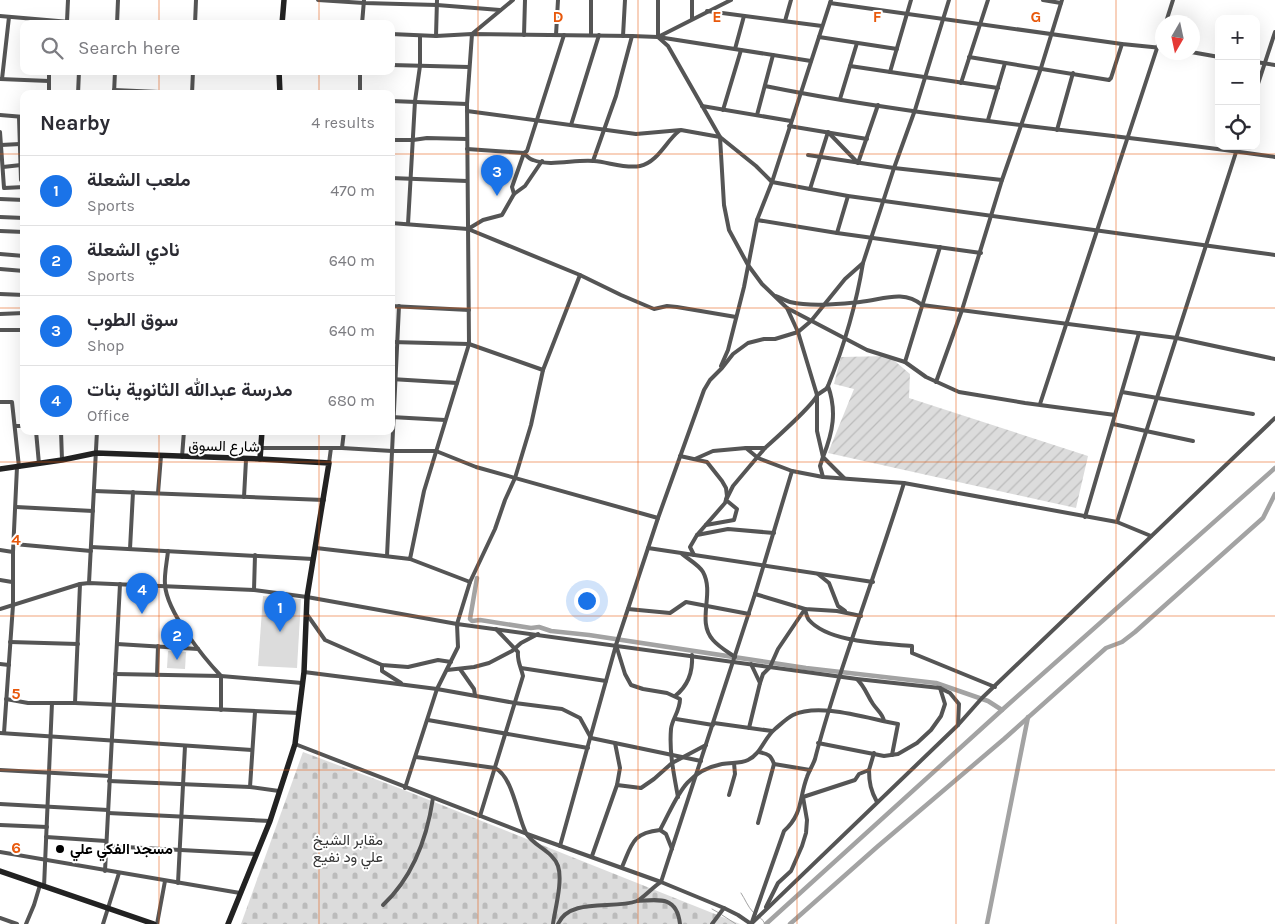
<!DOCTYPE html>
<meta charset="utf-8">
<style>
:root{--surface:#fff;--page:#f2f2f3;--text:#2b2b33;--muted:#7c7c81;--line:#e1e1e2;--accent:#1a73e8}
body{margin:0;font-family:Karla,Vazirmatn,sans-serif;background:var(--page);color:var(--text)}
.controls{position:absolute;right:15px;top:15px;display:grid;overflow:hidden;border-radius:10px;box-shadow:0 5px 20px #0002}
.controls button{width:45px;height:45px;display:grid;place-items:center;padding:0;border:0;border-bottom:1px solid var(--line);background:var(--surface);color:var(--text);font:25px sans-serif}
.compass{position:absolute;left:1155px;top:15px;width:45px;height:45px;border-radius:50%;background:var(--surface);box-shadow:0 5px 20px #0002;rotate:189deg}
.you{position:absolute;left:586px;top:600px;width:18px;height:18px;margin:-12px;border:4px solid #fff;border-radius:50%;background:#1a73e8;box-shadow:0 0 0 8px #1a73e833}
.badge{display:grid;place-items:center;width:32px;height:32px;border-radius:50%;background:var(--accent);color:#fff;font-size:16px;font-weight:700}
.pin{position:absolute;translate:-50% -41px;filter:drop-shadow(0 1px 2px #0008)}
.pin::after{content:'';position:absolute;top:26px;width:18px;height:15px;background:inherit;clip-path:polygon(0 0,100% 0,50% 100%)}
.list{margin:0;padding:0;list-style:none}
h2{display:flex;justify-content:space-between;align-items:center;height:65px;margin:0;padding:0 20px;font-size:21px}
h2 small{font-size:16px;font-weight:400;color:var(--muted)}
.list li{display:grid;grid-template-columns:32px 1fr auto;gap:15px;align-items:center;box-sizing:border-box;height:70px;padding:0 20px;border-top:1px solid var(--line)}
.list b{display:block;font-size:19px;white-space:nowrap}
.list p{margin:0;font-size:16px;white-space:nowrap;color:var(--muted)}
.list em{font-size:16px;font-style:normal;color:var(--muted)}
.icon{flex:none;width:28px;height:28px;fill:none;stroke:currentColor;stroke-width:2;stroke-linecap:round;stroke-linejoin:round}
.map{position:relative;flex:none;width:1275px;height:924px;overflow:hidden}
.search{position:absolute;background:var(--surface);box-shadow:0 5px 20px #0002;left:20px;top:20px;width:375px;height:55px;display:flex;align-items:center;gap:12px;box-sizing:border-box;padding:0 18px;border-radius:10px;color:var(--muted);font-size:19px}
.panel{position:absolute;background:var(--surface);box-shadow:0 5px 20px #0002;left:20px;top:90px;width:375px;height:345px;border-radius:10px}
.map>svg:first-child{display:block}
.grass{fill:#dcdcdc}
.cemetery{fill:url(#cemetery-stones)}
.garden{fill:url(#garden-furrows)}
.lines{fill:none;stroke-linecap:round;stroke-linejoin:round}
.stream{stroke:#a3a3a3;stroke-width:1}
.canal{stroke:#a3a3a3;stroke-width:4.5}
.street{stroke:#555;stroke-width:4}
.secondary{stroke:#222;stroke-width:5.5}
.grid{fill:none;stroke:#e8590c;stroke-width:1;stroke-opacity:0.55}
.poi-dot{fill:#000;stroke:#fff;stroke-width:2}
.labels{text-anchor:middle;stroke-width:4;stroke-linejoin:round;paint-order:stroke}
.street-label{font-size:15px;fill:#000;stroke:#fff}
.park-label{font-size:15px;fill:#333;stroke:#fff}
.poi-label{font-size:15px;font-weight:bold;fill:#000;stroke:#fff;text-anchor:start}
.grid-label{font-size:16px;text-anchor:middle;font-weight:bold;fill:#e8590c;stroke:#fff;stroke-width:4;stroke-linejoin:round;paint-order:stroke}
</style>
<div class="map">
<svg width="1275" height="924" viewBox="0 0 1275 924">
<defs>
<pattern id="cemetery-stones" width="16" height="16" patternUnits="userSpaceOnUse" patternTransform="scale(1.25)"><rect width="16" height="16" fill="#dcdcdc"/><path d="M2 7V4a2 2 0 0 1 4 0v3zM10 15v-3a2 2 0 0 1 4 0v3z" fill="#bbb"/></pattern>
<pattern id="garden-furrows" width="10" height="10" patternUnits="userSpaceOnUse" patternTransform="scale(1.25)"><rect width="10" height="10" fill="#dcdcdc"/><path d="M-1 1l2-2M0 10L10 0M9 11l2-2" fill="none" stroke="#bbb"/></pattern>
</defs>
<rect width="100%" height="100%" fill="#fff"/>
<g class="grass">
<polygon points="263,596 301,599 297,668 258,666"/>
<polygon points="168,651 186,652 185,669 167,668"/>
</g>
<polygon class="cemetery" points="303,752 399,788 740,924 241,924"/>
<polygon class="garden" points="889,356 910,374 909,398 1088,456 1076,508 828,453 854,389 834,384 841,357"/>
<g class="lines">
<g class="stream">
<path d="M741,893C745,899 748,907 753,912C758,916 762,918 765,924"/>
<polyline points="712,909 719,913"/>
<polyline points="722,915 736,924"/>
</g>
<g class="canal">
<polyline points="477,578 470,619 472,621 480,620 531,628 539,627 551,631 589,635 806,668 936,683 988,701 1002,710"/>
<polyline points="766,924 1002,710 1275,468"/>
<polyline points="790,924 877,847 1004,739 1106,648 1122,642 1135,632 1263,518 1275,494"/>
<polyline points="987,924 1028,717"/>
</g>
<g class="street">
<polyline points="318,0 364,3 437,5 500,10"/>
<polyline points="658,0 658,37 668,46 720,137 724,205 729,230 748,265 762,284 787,308 798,332 811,321 845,279 863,263 894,168 915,110 949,0"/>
<polyline points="1043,0 1061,3"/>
<polyline points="830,3 1122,44 1162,48"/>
<polyline points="707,11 822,26"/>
<polyline points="0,16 93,24"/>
<polyline points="692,19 692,0"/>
<polyline points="67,21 68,0"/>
<polyline points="785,21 791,0"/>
<polyline points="1166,22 1173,0"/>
<polyline points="117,24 118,0"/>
<polyline points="195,24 196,0"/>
<polyline points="362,24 364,0"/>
<polyline points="391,34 436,36 472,34 632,36 658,37 811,61"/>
<polyline points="524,35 525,0"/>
<polyline points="556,35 558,0"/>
<polyline points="591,35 591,0"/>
<polyline points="436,36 437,0"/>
<polyline points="623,36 625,0"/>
<polyline points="658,37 731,0"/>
<polyline points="819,37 897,49"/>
<polyline points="735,49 744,16"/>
<polyline points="1191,52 1219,57"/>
<polyline points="969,57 1109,80 1111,78 1122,44"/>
<polyline points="1256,62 1275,65"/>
<polyline points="391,65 469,67"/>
<polyline points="850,66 998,88"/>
<polyline points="890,72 911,0"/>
<polyline points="0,79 49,81"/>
<polyline points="2,79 9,17"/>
<polyline points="961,83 988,0"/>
<path d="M765,86C933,120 1105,132 1275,157"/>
<polyline points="114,90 204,94"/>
<polyline points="1256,90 1275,32"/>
<polyline points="49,94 49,71"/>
<polyline points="78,94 79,71"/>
<polyline points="114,94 115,71"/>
<polyline points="192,94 193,71"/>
<polyline points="360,94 360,71"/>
<polyline points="840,99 857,43"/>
<polyline points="391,101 467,104"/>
<polyline points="702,106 791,121"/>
<polyline points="723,110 741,50"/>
<polyline points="467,111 636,134 681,130 720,137 756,166 772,182 848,196 1275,255"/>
<polyline points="0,115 24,117"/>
<polyline points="757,115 773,55"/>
<polyline points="19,117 21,180 24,180"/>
<polyline points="988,120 1005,63"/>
<polyline points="571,125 599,35"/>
<polyline points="789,126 867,139"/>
<polyline points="1057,130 1073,73"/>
<polyline points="0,132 4,188 24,187"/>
<polyline points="391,140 413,140 427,138 467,139"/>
<polyline points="1,145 20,144"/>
<polyline points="467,149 524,153 527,151 564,35"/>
<polyline points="808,155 894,168 1002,180"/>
<polyline points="593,161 616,96 632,36"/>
<polyline points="3,167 21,165"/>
<polyline points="391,178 467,181"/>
<polyline points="810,189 828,132 858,163 878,105"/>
<path d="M514,194L512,187L524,153C526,155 529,159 533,160C551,167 575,159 594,161C608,162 626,169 640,166C658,162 666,141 679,131"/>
<polyline points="0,199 24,200"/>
<polyline points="0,217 24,218"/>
<polyline points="757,220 837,233 981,253"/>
<polyline points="391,223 468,229 580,275 621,295 654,309 667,306 677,307 736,317"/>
<polyline points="408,224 415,101 420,66 420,36"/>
<polyline points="468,229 483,220 502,215 514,194 525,186 542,161"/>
<polyline points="0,231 24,232"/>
<polyline points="837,233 848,196"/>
<polyline points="940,247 905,362 926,377 959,392 1025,403 1115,415"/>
<polyline points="0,254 24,256"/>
<polyline points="0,269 24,271"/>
<polyline points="0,294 24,295"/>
<path d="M776,296C781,298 786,301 790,302C812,307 838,304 860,302C882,300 903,289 922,305L1177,338L1275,359"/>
<polyline points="391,306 469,310"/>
<polyline points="787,308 867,350 905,362"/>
<polyline points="0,314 24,313"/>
<polyline points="0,330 24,330"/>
<polyline points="391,342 469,344 543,370"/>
<polyline points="721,366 728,350 744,287 757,220 772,182 831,0"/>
<polyline points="391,379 457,383"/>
<polyline points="936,382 962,310 1002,180 1041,68 1062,0"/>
<path d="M828,386C844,346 856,306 863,263"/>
<polyline points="1122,392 1253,414"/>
<polyline points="0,402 12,402 19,467"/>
<polyline points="1040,404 1162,33"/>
<polyline points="391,417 445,420"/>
<polyline points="1113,424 1193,441"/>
<polyline points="15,426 24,426"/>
<polyline points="36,431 39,464"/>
<polyline points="61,431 62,460"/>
<polyline points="262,448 342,448 392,451 436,451 476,467 658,518"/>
<polyline points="342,448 344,431"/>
<path d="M746,448H765C774,440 815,403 817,395L826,389L828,386C837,411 833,432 823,457L844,478"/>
<polyline points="680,456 707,462 722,481 726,488 727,496 725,503 697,535"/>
<polyline points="182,457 184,431"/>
<polyline points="695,459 713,451 746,448 758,458 792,471 823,477 904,483 1117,522 1151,536"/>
<polyline points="329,463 331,448"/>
<polyline points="94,491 324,500"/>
<polyline points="158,493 161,456"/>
<polyline points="244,497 246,460"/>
<polyline points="16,507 93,511"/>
<polyline points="1085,517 1139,333"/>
<polyline points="1117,522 1238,146"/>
<polyline points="706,525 734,520 737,509 726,500 733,486 765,448"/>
<polyline points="14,544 91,551"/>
<polyline points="91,547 313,559"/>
<polyline points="316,548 410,559 424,491 469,344 467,104 472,34 513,0"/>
<polyline points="648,548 873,582"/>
<polyline points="130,549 133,492"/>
<polyline points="0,550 13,552"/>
<path d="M168,551C167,562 164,574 165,585C167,612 203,657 221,676V710"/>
<path d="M682,554C688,559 699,565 703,572C715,594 696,621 713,640C719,647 728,652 735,657"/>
<polyline points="694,555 690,547 697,535 728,529 774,533"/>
<polyline points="387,556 399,306"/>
<polyline points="410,559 470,582"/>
<polyline points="818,574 829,583 838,606 845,611"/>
<polyline points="0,580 12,582"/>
<polyline points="89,583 97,431"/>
<polyline points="254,590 255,555"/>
<polyline points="755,594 805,609 837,611 861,616"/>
<polyline points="0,609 80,584 89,583 254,590 307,597 457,624 470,582 495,529 505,500 515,478 531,425 543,370 580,275"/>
<polyline points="628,609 670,613 686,602 749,614"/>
<path d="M805,609C806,613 807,618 809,620C829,643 883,643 912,646V653L995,687"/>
<polyline points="306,613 325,640 382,665 408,667 438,660 451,662"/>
<polyline points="10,642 78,644"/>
<polyline points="117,644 198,649"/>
<path d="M616,645L625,674L631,685L643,689L667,693L680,699C680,711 672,719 671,729C669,752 674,775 678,797"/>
<polyline points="0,664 9,665"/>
<polyline points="382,665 382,671 401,683"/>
<polyline points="521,668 606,681"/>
<polyline points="460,669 474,689 475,695"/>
<polyline points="447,670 474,667 489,663 512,651 521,643 538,634"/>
<polyline points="304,672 437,689 515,703 562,709 580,718 591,738 701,761"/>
<polyline points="115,674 221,676 302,683"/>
<polyline points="157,675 158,646"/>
<path d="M857,679C865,687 867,695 873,704C877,710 883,714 884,721"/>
<polyline points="760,683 763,674 770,667 778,649 805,609"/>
<path d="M675,696C688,686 693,672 692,655"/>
<polyline points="6,699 28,703 75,703 299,713"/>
<polyline points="75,703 80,584"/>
<polyline points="676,719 713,725"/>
<polyline points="428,720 588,748"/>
<polyline points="714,723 772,731"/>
<polyline points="749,728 760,683 751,664"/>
<polyline points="0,733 252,750"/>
<polyline points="4,733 13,605 13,552 17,467"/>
<polyline points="818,743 884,756 898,754 917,743 931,730 941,716 945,704 940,688"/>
<polyline points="295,744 527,834 661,882 724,908 738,915 751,924"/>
<path d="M416,757L495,768C513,777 517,815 526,833C533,846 553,851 558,866C563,881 555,909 553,924"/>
<polyline points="774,764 810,770"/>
<polyline points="0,770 110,776"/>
<path d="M869,770C869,783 871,791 877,802"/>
<polyline points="109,781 250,787 279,791"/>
<polyline points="617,785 641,788 654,779 672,763 706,745"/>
<polyline points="250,787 255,712"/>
<polyline points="405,788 437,689 458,647 457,624 857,679 940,688 950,693 959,704 958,725"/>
<polyline points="729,795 735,774 734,763"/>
<polyline points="0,804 108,810"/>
<polyline points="108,813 270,821"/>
<path d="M480,816L523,676C521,667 517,661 518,652L496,629"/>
<path d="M758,823L774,764C771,755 768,754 759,752"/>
<polyline points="0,825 47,827"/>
<polyline points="660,830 666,834 672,849"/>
<polyline points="46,837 106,841"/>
<polyline points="106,846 256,854"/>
<polyline points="560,846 616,645 658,518 704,390 710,380 722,368 733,354 748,343 764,339 775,339 798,332 817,395 817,431 823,457 820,466 823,477"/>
<polyline points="0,852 240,893"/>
<polyline points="592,856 617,785 620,768 615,743"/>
<path d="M622,867C632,844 632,833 660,830C677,799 683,772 722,764C731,762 740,764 748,760C761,754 764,738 775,729C781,724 787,718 793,715C820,702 869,719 898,724L892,755"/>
<polyline points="105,871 120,584"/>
<polyline points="178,883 185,746"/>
<polyline points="44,887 52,703"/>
<path d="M638,901C661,899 677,897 680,924"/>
<path d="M383,905C413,877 427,838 433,798"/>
<polyline points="766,907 778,883 791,871 802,846 806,833 807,820 803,797 855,780 859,774 869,770 874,753"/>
<polyline points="0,918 17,924"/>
<path d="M752,922L784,831C803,814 799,798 807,777C809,771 813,765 815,759C822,731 831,703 840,675C861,611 884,547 904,483"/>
<polyline points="26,924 34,905 40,885"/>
<polyline points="103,924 119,873"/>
<polyline points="157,924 165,881"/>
<path d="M558,924C570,897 614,910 637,901C642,899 654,886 661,882L755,594L792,471"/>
<polyline points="712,924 724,908"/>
<polyline points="751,924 958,725 982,698 1275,418"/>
</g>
<g class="secondary">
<polyline points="282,24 284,0"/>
<polyline points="279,71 280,94"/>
<polyline points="260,459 262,431"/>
<polyline points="0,469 62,460 96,453 260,459 329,463 307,597 304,672 295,744 270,821 228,924"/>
<polyline points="0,871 154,924"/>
</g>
</g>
<path class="grid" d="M159,0V24M319,0V24M478,0V924M638,0V924M797,0V924M956,0V924M1116,0V924M159,71V94M319,71V94M0,154H24M391,154H1275M0,308H24M391,308H1275M159,431V924M319,431V924M0,462H1275M0,616H1275M0,770H1275"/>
<circle class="poi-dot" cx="60" cy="849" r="5"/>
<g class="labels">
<g class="street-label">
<text transform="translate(224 446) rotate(1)" y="5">شارع السوق</text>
</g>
<g class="park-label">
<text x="348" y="845">مقابر الشيخ<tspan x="348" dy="17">علي ود نفيع</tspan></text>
</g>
<g class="poi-label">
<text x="70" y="854">مسجد الفكي علي</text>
</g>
</g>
<g class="grid-label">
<text x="558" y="22">D</text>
<text x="717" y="22">E</text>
<text x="877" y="22">F</text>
<text x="1036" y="22">G</text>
<text x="16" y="545">4</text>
<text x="16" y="699">5</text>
<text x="16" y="853">6</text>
</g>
</svg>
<div class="controls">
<button>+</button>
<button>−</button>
<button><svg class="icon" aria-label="locate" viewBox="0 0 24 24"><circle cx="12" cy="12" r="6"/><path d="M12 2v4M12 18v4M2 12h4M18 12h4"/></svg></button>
</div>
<svg class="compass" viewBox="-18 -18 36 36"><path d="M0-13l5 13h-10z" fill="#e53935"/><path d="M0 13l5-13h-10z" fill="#7c7c81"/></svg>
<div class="you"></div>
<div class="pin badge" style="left:280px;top:632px">1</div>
<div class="pin badge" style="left:177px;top:660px">2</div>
<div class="pin badge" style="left:497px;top:196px">3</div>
<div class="pin badge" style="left:142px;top:614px">4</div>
<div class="search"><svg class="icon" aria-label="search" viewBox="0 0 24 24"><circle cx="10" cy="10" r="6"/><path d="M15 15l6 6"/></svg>Search here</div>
<section class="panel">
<h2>Nearby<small>4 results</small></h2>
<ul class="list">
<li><span class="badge">1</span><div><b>ملعب الشعلة</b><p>Sports</p></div><em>470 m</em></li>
<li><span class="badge">2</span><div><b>نادي الشعلة</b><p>Sports</p></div><em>640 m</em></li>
<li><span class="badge">3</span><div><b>سوق الطوب</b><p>Shop</p></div><em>640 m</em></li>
<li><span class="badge">4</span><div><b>مدرسة عبدالله الثانوية بنات</b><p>Office</p></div><em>680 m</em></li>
</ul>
</section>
</div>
